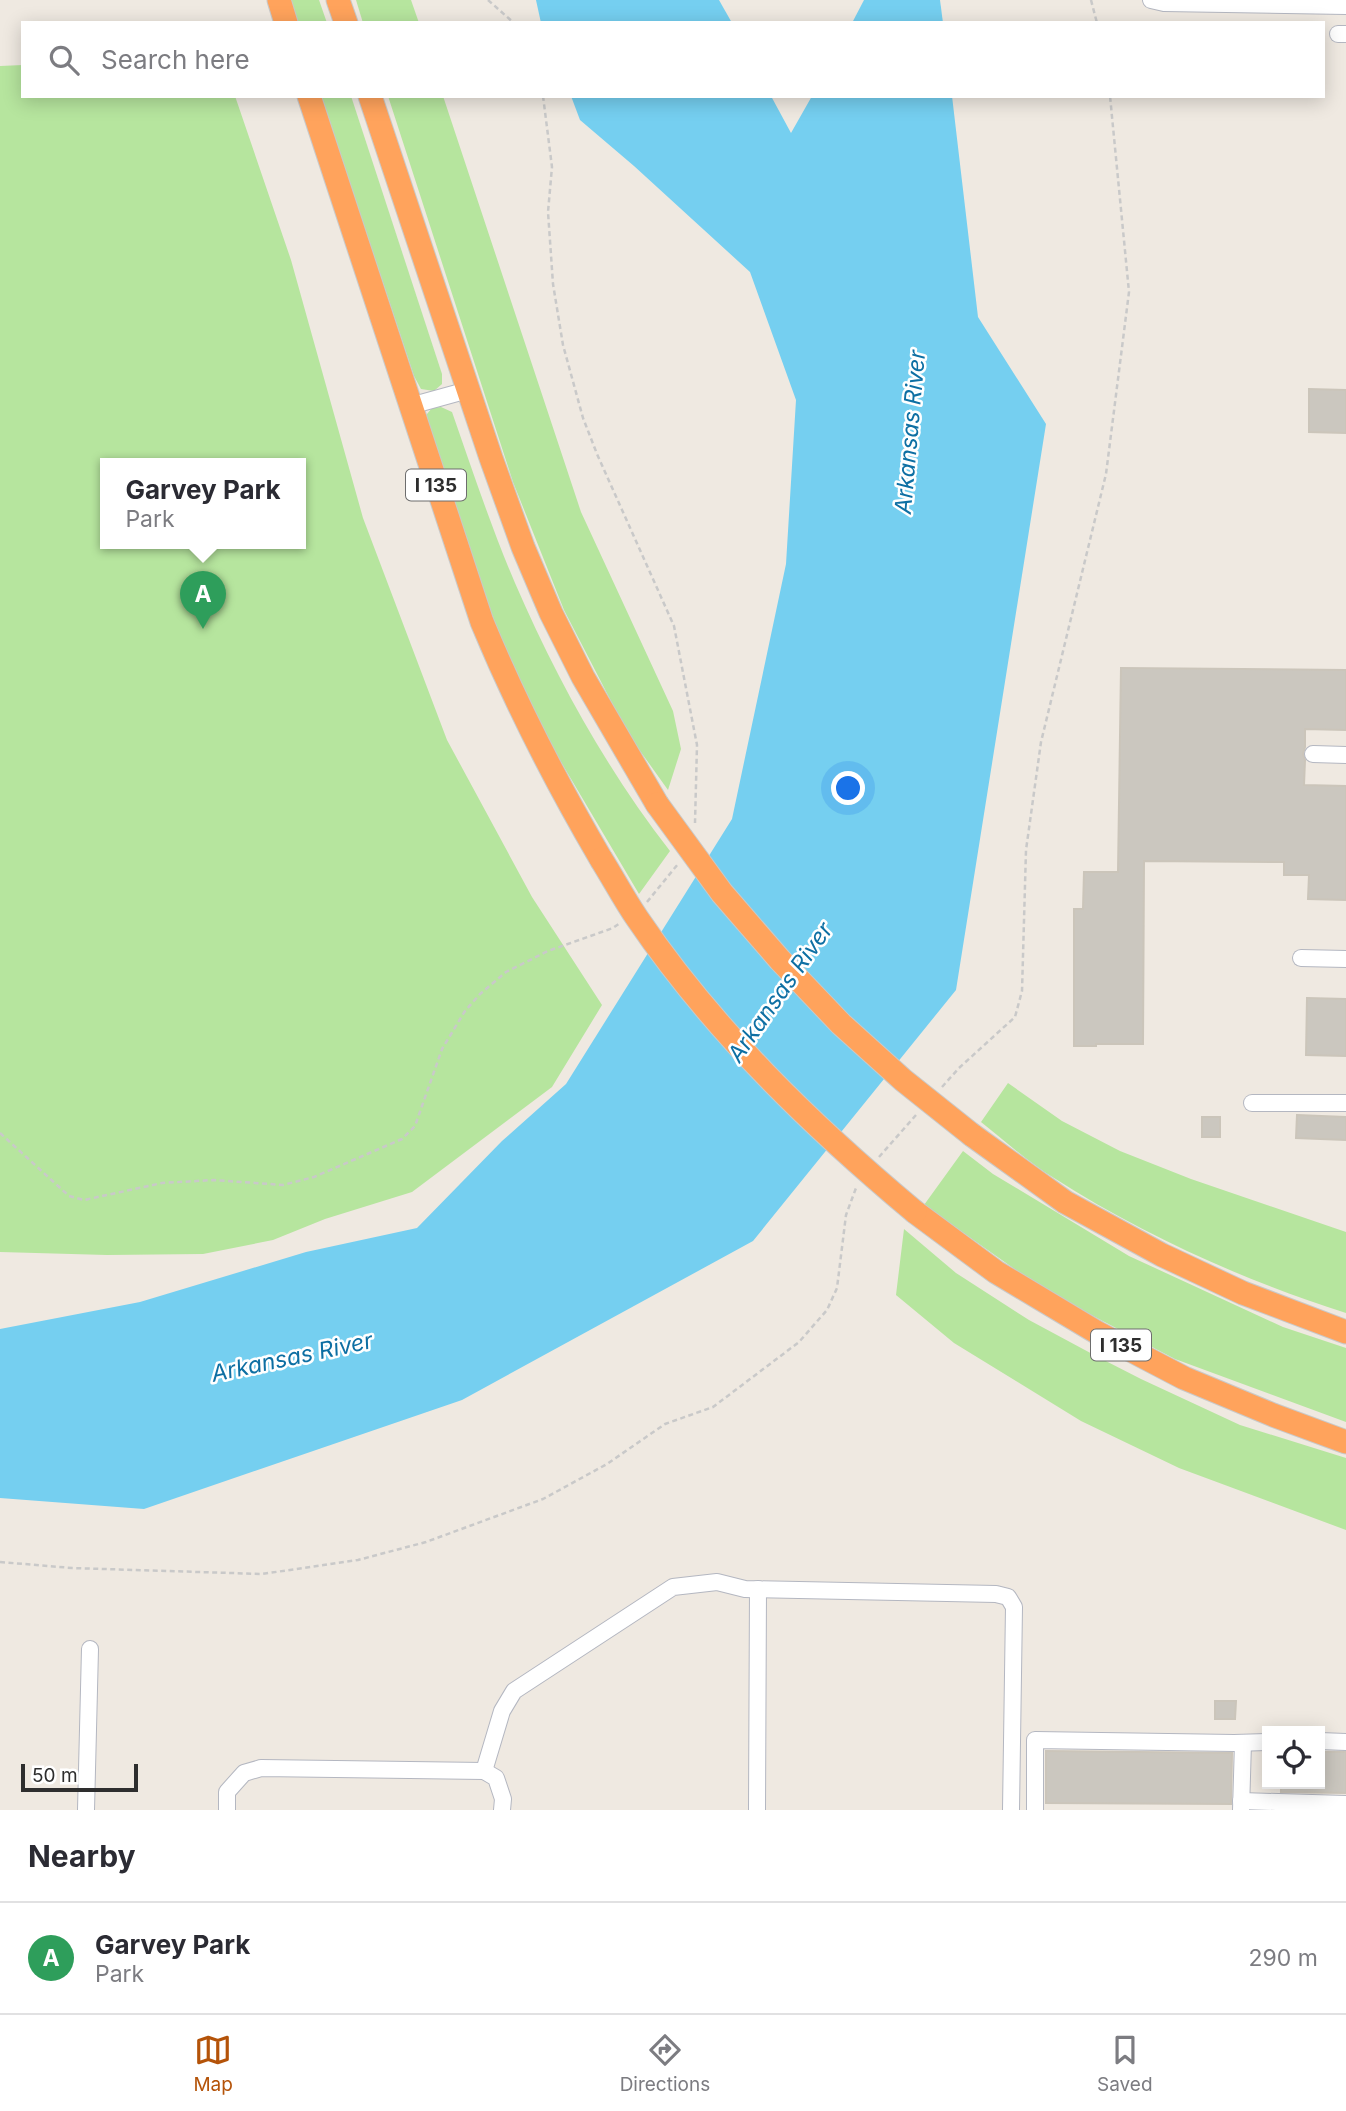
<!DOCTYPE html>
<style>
:root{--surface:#fff;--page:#f7f7f7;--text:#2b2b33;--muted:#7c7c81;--line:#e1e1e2;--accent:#b45309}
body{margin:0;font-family:Inter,sans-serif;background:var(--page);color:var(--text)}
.controls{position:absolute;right:21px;bottom:21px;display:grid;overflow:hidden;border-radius:0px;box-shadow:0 4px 18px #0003}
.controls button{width:63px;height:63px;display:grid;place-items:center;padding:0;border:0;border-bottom:2px solid var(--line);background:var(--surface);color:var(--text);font:35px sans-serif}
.scale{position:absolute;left:21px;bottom:18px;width:117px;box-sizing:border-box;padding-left:7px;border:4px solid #2e2e2e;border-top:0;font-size:19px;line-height:24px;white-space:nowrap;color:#2e2e2e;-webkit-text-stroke:5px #fff;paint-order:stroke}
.you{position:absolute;left:849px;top:789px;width:24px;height:24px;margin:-18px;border:5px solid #fff;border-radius:50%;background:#1a73e8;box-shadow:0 0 0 10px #1a73e833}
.badge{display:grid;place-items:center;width:46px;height:46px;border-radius:50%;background:var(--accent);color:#fff;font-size:23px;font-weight:700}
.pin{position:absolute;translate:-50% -58px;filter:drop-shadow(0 2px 4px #0008)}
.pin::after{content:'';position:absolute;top:37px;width:24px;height:21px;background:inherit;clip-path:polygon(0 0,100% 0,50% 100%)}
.popup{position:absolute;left:100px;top:458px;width:206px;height:91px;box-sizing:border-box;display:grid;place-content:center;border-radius:0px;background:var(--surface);filter:drop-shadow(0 2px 5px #0005);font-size:23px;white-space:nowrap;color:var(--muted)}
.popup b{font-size:26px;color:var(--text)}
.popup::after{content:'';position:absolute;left:50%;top:100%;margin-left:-14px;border:14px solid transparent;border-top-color:var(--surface)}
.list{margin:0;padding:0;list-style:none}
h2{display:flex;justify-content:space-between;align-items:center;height:91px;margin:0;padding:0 28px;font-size:30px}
h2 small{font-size:23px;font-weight:400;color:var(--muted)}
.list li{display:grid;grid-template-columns:46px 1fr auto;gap:21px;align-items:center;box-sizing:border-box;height:112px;padding:0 28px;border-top:2px solid var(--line)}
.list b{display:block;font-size:26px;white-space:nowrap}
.list p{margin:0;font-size:23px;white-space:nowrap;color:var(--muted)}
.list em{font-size:23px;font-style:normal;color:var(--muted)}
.icon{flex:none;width:38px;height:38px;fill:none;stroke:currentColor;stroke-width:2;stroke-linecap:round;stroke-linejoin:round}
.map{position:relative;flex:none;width:1346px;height:1810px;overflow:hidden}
.search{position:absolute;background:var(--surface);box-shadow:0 4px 18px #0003;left:21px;right:21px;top:21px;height:77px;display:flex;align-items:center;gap:18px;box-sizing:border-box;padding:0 24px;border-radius:0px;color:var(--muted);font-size:26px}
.sheet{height:203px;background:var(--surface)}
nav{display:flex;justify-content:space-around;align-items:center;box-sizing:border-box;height:98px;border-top:2px solid var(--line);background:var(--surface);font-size:19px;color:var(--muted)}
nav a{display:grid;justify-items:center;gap:4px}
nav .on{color:var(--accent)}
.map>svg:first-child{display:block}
.green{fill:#b6e59e;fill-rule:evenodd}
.water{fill:#75cff0}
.building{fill:#cbc7bf;stroke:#cbc5ba;stroke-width:2}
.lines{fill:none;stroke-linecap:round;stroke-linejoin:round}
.minor-casing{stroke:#b4b7c1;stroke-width:18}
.highway-casing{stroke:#c9c9c9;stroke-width:25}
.path{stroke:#c9c9c9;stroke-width:2.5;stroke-dasharray:5 3.5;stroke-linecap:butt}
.minor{stroke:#fff;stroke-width:16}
.highway{stroke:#ffa35c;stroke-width:23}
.highway-bridge-casing{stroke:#c9c9c9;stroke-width:25;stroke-linecap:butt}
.highway-bridge{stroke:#ffa35c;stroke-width:23}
.labels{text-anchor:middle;stroke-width:5;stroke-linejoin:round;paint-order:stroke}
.shield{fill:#fff;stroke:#6d6d6d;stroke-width:2}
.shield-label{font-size:19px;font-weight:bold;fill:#2e2e2e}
.water-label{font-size:23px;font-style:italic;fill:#0d6fa3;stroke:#fff}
</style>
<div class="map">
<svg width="1346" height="1810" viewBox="0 0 1346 1810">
<rect width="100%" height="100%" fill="#efe9e1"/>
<g class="green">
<polygon points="289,0 319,0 327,23 297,23"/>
<polygon points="356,0 411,0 419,23 363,23"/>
<path d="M23,65V96H235L291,260L363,518L447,740L532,897L602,1005L552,1087L412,1192L325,1219L273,1240L203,1254L107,1255L0,1252V66ZM105,463H301V543H105Z"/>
<polygon points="321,96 351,96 442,374 442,384 434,391 421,389 414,376"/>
<polygon points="388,96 443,96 581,512 673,711 681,749 668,790 628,734 564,610 513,482"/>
<path d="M441,407L452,412C472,469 491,527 515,583C556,678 607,770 670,851L639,894L535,718L499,641L427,425V414L432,408Z"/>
<path d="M1008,1083L1062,1121L1120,1151L1191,1179L1346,1232V1313C1245,1281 1143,1235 1054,1178C1028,1162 1005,1141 981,1122Z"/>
<polygon points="963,1151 993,1174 1129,1256 1283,1327 1346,1348 1346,1422 1175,1359 1078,1308 1016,1270 924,1205"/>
<polygon points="904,1229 956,1273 1029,1320 1096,1356 1141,1379 1240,1425 1346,1458 1346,1530 1179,1468 1081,1421 954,1343 896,1295"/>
</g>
<g class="water">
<polygon points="536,0 719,0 732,23 541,23"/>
<polygon points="864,0 940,0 943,23 852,23"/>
<polygon points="571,96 771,96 791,133 812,96 952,96 978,317 1046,424 956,990 753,1241 462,1400 144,1509 0,1498 0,1329 140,1302 306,1252 417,1228 502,1141 566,1084 732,819 786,564 796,400 750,272 634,166 580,120"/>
</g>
<g class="building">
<polygon points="1309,389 1346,390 1346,433 1309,432"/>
<polygon points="1121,668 1346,670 1346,730 1305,729 1305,747 1303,754 1305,760 1304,785 1346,786 1346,900 1308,899 1309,875 1284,875 1284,862 1144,861 1143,1044 1096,1044 1096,1046 1074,1046 1074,909 1083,909 1084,872 1118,872"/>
<polygon points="1307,998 1346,999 1346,1056 1306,1055"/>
<polygon points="1297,1115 1346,1117 1346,1140 1296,1138"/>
<rect x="1202" y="1117" width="18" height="20"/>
<polygon points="1215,1701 1236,1701 1235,1719 1215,1719"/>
<polygon points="1046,1751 1232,1753 1231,1804 1046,1803"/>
<polygon points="1320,1752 1346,1752 1346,1793 1281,1792 1281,1784 1320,1784"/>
</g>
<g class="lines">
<defs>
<g id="minor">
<polyline points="1151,0 1164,3 1346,6"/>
<polyline points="1338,34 1346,34"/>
<polyline points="410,406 468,390"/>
<polyline points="1313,754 1346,755"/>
<polyline points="1301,958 1346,959"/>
<polyline points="1252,1103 1346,1103"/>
<polyline points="1320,1741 1346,1742"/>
<polyline points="484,1771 502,1711 514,1691 673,1587 717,1582 745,1589 996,1594 1008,1597 1014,1607 1011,1810"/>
<polyline points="1241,1801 1346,1804"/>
<polyline points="86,1810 90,1649"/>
<polyline points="227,1810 227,1792 244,1773 261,1768 484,1771 496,1778 503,1799 502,1810"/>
<polyline points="757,1810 758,1589"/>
<polyline points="1035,1810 1035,1740 1234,1743 1267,1742"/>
<polyline points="1241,1810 1243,1743"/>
</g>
<g id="highway">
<polyline points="279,0 286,23"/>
<polyline points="338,0 346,23"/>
<path d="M309,96L482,622C516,704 556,782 601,859"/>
<polyline points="370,96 491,458 523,547 551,613 583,677 657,804"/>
<polyline points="972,1135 1065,1202 1162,1255 1243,1293 1346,1332"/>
<polyline points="915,1212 996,1272 1098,1333 1184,1378 1273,1415 1346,1442"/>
</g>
</defs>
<use href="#minor" class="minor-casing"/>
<use href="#highway" class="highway-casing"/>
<g class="path">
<polyline points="488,0 514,23"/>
<polyline points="1091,0 1097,23"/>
<polyline points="543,96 552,167 548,212 553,284 563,345 583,418 597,454 674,626 697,745 695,823"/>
<polyline points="647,902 678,864"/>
<polyline points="942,1087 959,1068 1015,1017 1022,991 1026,850 1041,742 1106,474 1129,292 1110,96"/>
<polyline points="0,1133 69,1196 84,1200 162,1183 214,1180 283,1185 314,1177 402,1139 415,1126 442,1049 465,1011 480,994 506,972 548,951 613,928 620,923"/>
<polyline points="879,1157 916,1115"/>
<polyline points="0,1562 72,1568 262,1574 358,1560 426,1542 543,1499 607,1464 665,1424 713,1407 799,1342 827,1310 837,1288 846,1215 856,1188"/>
</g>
<use href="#minor" class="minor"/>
<use href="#highway" class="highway"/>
<defs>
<g id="highway-bridge">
<polyline points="657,804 722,893 780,960 841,1024 903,1080 972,1135"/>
<path d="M601,859C613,878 624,899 637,918C713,1030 811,1125 915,1212"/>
</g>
</defs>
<use href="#highway-bridge" class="highway-bridge-casing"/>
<use href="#highway-bridge" class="highway-bridge"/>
</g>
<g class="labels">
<g class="shield">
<rect x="406" y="469.5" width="60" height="31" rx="5"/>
<rect x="1091" y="1329.5" width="60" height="31" rx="5"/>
</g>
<g class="shield-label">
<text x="436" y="492">I 135</text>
<text x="1121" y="1352">I 135</text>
</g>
<g class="water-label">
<text transform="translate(910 432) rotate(-85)" y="8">Arkansas River</text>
<text transform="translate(780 992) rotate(-55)" y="8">Arkansas River</text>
<text transform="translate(292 1357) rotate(-12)" y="8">Arkansas River</text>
</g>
</g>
</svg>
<div class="controls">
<button><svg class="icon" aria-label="locate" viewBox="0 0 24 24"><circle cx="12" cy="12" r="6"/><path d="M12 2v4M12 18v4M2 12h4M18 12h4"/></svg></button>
</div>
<div class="scale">50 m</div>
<div class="you"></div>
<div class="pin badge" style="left:203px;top:629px;background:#2e9e5b">A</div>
<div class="popup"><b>Garvey Park</b>Park</div>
<div class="search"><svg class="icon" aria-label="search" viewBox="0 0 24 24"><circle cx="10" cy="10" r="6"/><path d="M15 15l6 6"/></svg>Search here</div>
</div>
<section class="sheet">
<h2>Nearby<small></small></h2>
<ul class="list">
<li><span class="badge" style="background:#2e9e5b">A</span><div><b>Garvey Park</b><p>Park</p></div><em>290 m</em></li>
</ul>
</section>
<nav>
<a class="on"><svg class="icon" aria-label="map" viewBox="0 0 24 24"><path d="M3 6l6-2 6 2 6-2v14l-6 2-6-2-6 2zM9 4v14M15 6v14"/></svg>Map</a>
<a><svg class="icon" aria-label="directions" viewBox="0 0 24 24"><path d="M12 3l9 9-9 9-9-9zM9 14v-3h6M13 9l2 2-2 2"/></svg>Directions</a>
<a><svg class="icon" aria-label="saved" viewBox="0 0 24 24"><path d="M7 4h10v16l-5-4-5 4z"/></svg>Saved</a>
</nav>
